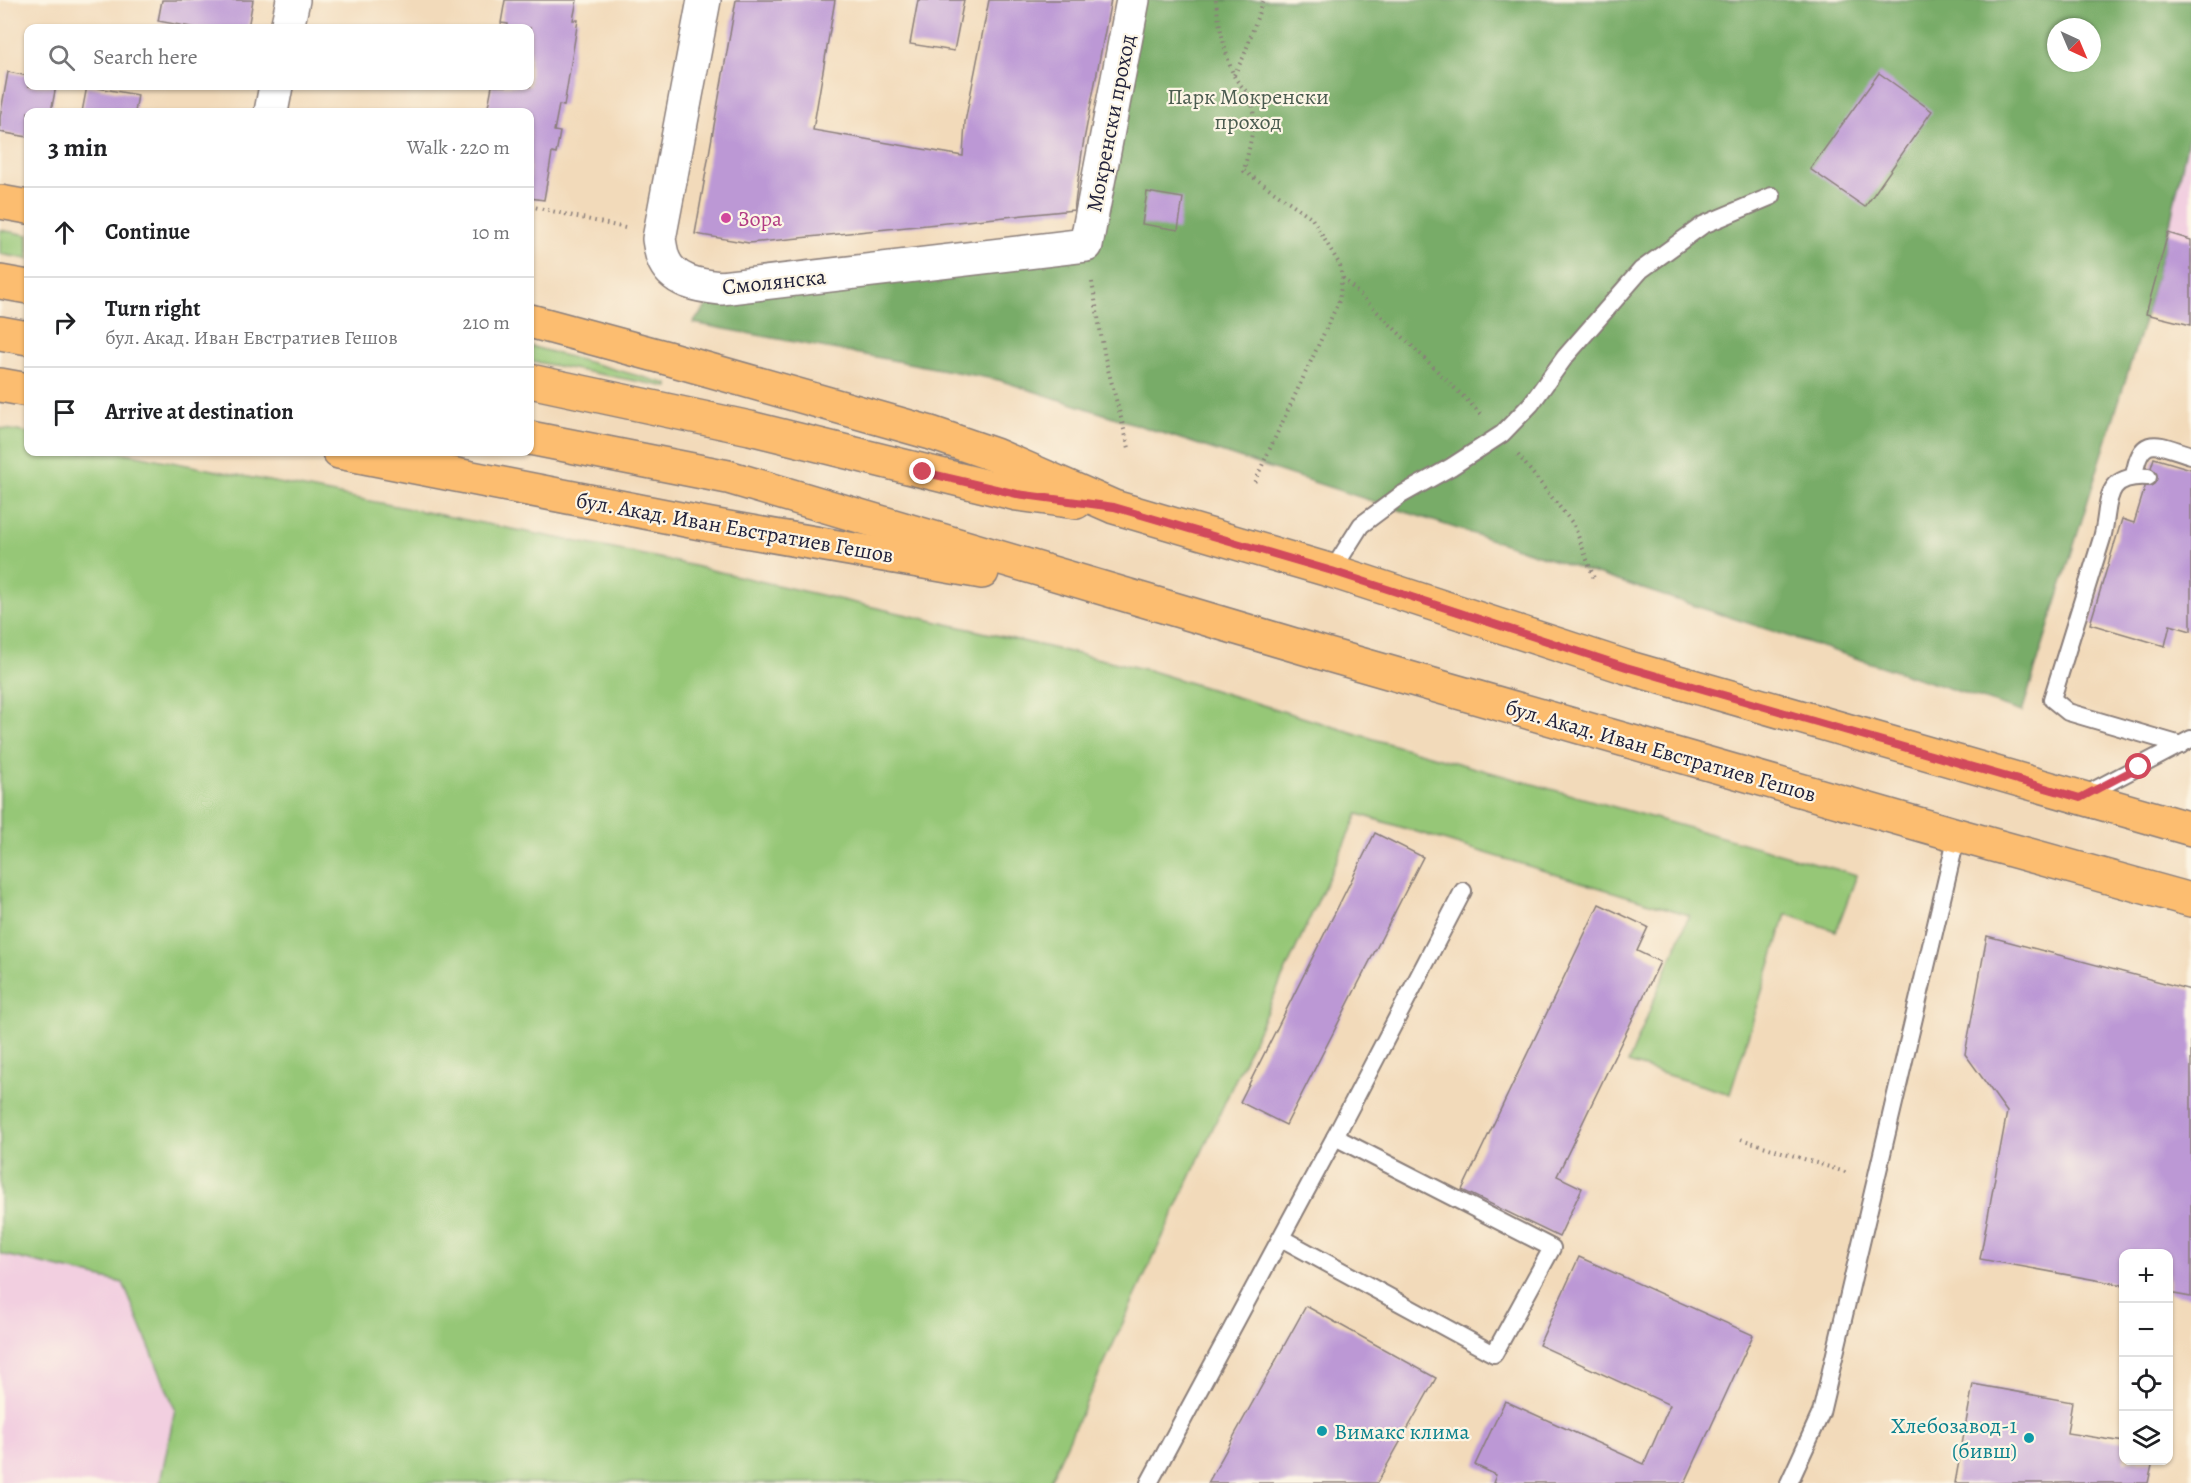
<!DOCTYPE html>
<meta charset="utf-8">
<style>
:root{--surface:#fff;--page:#f2f2f2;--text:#202124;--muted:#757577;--line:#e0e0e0}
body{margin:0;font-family:Alegreya,serif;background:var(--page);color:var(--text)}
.controls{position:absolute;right:18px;bottom:18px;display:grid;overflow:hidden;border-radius:12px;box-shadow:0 2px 4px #0004}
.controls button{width:54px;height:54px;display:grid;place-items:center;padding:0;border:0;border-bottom:2px solid var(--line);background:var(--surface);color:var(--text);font:30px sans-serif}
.compass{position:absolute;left:2047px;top:18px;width:54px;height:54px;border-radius:50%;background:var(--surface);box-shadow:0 2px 4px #0004;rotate:136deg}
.stop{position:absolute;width:18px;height:18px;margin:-14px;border:4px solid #d1495b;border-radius:50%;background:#fff}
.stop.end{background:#d1495b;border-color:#fff;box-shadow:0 2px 6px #0008}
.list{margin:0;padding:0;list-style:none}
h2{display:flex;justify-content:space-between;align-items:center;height:78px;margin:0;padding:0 24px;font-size:26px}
h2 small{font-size:20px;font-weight:400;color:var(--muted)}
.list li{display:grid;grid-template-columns:39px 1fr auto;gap:18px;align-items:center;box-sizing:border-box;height:90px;padding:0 24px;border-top:2px solid var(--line)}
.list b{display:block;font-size:22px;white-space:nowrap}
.list p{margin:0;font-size:20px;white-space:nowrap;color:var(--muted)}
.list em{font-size:20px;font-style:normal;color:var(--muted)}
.icon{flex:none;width:33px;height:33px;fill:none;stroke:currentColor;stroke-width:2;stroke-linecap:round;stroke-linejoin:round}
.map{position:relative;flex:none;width:2191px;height:1483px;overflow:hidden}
.search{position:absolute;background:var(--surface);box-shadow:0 2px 4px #0004;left:24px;top:24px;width:510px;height:66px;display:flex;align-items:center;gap:15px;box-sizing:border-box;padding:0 21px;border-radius:12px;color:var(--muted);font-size:22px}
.panel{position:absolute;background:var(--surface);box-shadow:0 2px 4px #0004;left:24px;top:108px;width:510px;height:348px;border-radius:12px}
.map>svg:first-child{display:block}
.built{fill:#f2cfe0}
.green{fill:#96c777;stroke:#5c7459;stroke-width:1.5}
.forest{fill:#78ac68;stroke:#4d6752;stroke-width:1.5;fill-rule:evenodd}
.building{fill:#bc98d5}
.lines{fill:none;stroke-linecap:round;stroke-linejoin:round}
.lane-casing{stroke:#8a7e7a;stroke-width:20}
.street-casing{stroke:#8a7e7a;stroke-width:36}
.primary-casing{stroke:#8a7e7a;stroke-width:36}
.path{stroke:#8a7e7a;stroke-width:4;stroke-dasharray:1.5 4.5;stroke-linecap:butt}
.lane{stroke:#fff;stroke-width:16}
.street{stroke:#fff;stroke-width:33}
.primary{stroke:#fcbd6f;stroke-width:33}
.route{stroke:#d1495b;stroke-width:8}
.hotel-dot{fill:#d1479c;stroke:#fcf5e5;stroke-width:2}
.culture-dot{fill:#0f9aa8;stroke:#fcf5e5;stroke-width:2}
.labels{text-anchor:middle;stroke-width:4.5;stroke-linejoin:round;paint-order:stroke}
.park-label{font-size:22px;fill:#4b5c50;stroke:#fcf5e5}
.street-label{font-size:22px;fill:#22223b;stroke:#fcf5e5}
.hotel-label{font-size:22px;fill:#b23c85;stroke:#fcf5e5;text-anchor:start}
.culture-label{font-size:22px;fill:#0d838f;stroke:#fcf5e5;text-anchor:end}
</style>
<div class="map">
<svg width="2191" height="1483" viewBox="0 0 2191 1483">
<rect width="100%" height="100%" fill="#fcf5e5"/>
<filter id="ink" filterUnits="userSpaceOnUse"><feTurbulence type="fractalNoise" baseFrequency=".0167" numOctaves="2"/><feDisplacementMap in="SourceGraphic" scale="12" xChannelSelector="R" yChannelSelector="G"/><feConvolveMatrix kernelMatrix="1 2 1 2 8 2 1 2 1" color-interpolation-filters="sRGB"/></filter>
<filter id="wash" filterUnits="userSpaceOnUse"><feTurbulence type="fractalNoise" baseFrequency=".008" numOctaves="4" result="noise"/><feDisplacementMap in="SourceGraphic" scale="24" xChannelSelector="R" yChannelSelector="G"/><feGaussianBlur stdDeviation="1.35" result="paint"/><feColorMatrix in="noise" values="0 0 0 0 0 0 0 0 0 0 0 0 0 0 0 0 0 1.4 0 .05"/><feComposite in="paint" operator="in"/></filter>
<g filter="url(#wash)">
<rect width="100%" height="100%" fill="#f2daba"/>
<g class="built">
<polygon points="2191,125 2191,325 2146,314 2168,233"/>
<polygon points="0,1254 123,1283 175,1409 160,1483 0,1483"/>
</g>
<g class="green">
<polygon points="0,230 28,235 28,259 0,254"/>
<polygon points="530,346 668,384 668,387 530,361"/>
<polygon points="0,428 28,433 28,452 121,452 659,558 1148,670 1390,744 1857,875 1836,931 1786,914 1730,1094 1628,1063 1689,915 1358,814 1049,1483 160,1483 175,1409 123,1283 0,1254"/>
</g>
<path class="forest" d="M1133,0H2191V125L2168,233L2146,314L2022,712L999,380L693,323L721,288L1086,245ZM2056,27H2092V63H2056Z"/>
<g id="blocks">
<g class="building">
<polygon points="162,0 253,0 248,28 196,28 158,21"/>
<polygon points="505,0 577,0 573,20 578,20 564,106 559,105 554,131 560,132 556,154 552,153 544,200 530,198 530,112 487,112 492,86 530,86 530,28 508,28 508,24 501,23"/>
<polygon points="736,0 835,0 813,130 963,156 965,122 989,0 1111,0 1083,145 1074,210 749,243 695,234"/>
<polygon points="918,0 964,0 954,51 910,44"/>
<polygon points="8,72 28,76 28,86 56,86 51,112 28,112 28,137 0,132 0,117"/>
<polygon points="1879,73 1932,111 1865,207 1810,169"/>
<polygon points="87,86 138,95 135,112 82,112"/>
<polygon points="1147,192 1183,198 1178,230 1142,224"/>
<polygon points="2168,233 2191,240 2191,325 2146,314"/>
<polygon points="2154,458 2191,469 2191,631 2170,625 2165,646 2090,624 2122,519 2134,523"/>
<polygon points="1375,833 1423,857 1286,1125 1240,1102"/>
<polygon points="1599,904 1648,927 1637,951 1660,962 1557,1176 1582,1188 1559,1237 1462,1190"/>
<polygon points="1987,936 2191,990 2191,1297 2169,1293 2168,1254 2124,1254 2124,1285 1980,1259 2007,1112 1965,1054"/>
<polygon points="1579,1257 1753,1335 1685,1483 1493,1483 1496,1475 1475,1465 1505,1401 1644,1464 1670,1405 1539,1345"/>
<polygon points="1306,1306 1436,1378 1377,1483 1208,1483"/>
<polygon points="1973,1384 2072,1402 2067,1433 2124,1442 2124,1461 2153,1461 2148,1483 1955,1483"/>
</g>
</g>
</g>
<g filter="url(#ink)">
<use href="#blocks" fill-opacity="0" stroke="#8a7e7a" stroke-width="1.5"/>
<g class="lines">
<defs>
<g id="lane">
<path d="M2134,476C2141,432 2158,445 2191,455"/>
<path d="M2148,477C2100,474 2111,506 2102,538L2052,699L2068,712L2181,745"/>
<polyline points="1332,571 1361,525 1401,495 1451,467 1502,434 1531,404 1565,357 1641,270 1703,225 1772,196"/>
<polyline points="2083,796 2191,739"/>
<polyline points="1281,1238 1494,1354 1552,1248 1335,1137 1463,891"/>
<polyline points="1149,1483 1335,1137"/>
<polyline points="1789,1483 1821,1413 1957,835"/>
</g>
<g id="street">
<path d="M704,0L659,239C660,245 661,252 663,258C672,282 699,286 721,288L1086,245L1133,0"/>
<polyline points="287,28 293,0"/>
<polyline points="271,112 276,86"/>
</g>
<g id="primary">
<polyline points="0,202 28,207"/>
<polyline points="0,282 28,287"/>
<polyline points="530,321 667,358 931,433 995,455 1114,507 1332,571 1626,667 2191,829"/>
<polyline points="0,333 28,338"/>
<polyline points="530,381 750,428 1017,494 1076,502"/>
<polyline points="0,385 28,390"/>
<polyline points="530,438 728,477 1325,654 1957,835 2191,900"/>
<polyline points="339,452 711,525 982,572"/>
</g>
</defs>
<use href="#lane" class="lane-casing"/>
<use href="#street" class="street-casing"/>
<use href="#primary" class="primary-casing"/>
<g class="path">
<path d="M1216,0C1217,17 1227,63 1235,78C1239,84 1246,90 1250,97C1259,118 1248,150 1244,171L1311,217L1340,265L1342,278L1339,301L1253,485"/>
<polyline points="1234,75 1244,56 1263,0"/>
<polyline points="530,206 625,228"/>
<polyline points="1343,278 1481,414"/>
<polyline points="1092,282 1105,358 1129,448"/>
<polyline points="1518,455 1574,525 1595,581"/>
<polyline points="1741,1139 1848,1173"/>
</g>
<use href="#lane" class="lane"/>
<use href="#street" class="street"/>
<use href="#primary" class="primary"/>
</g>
</g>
<g class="lines" filter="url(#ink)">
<polyline class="route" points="923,472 1017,494 1114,507 1332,571 1626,667 2080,798 2139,767"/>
</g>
<circle class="hotel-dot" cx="726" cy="218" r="6"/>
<g class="culture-dot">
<circle cx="1322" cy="1431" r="6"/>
<circle cx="2029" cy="1438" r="6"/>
</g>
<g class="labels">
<g class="park-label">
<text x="1248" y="104">Парк Мокренски<tspan x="1248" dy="25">проход</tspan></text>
</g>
<g class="street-label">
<text transform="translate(1110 123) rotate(-79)" y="8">Мокренски проход</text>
<text transform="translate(774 281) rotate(-6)" y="8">Смолянска</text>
<text transform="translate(735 527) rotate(10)" y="8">бул. Акад. Иван Евстратиев Гешов</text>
<text transform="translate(1661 750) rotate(16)" y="8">бул. Акад. Иван Евстратиев Гешов</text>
</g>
<g class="hotel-label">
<text x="738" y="226">Зора</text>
</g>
<g class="culture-label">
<text x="2017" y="1433">Хлебозавод-1<tspan x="2017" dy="25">(бивш)</tspan></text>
<text x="1334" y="1439" text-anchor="start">Вимакс клима</text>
</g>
</g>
</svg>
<div class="controls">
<button>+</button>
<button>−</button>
<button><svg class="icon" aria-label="locate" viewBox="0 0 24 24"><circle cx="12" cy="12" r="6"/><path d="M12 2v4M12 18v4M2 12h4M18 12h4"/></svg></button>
<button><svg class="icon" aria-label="layers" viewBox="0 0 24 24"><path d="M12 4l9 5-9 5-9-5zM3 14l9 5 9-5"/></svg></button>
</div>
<svg class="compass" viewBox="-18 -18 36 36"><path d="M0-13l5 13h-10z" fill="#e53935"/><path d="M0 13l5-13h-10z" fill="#757577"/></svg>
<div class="stop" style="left:2139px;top:767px"></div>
<div class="stop end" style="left:923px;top:472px"></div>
<div class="search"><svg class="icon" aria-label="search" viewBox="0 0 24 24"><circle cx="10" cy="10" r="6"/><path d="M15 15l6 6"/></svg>Search here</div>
<section class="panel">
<h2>3 min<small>Walk · 220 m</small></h2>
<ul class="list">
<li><svg class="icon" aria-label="ahead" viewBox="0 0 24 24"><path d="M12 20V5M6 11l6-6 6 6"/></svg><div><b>Continue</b></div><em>10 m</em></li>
<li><svg class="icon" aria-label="right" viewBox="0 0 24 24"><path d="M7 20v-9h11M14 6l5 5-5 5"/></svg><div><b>Turn right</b><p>бул. Акад. Иван Евстратиев Гешов</p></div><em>210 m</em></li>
<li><svg class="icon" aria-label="arrive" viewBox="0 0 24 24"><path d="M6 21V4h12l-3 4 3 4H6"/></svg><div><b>Arrive at destination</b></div></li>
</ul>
</section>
</div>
